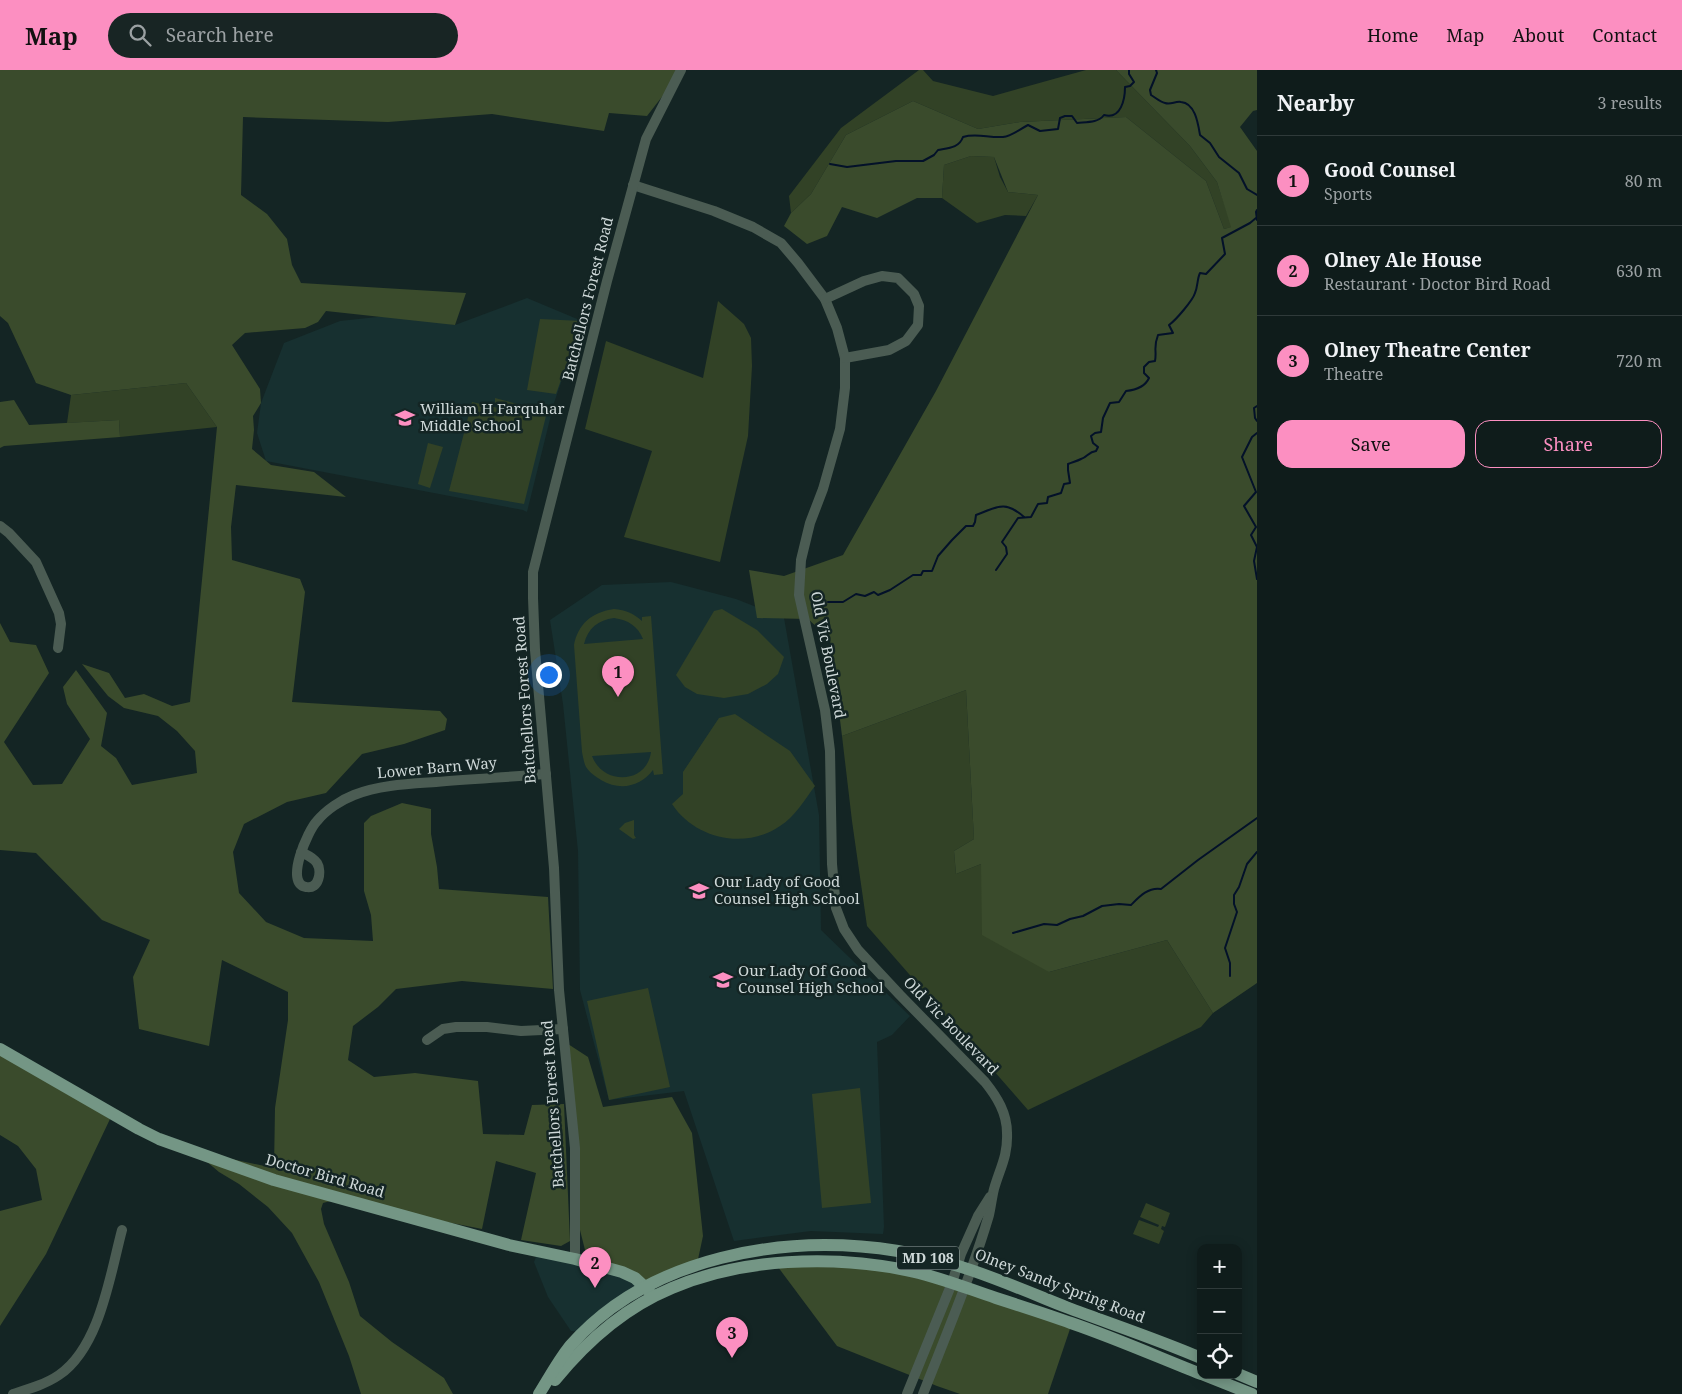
<!DOCTYPE html>
<meta charset="utf-8">
<style>
:root{--surface:#0f1c1b;--page:#182524;--text:#f1f3f6;--muted:#9ba1a3;--line:#2f3a3a;--accent:#fc8fc1}
body{margin:0;font-family:"Noto Serif",serif;background:var(--page);color:var(--text)}
.controls{position:absolute;right:15px;bottom:15px;display:grid;overflow:hidden;border-radius:10px;box-shadow:0 2px 12px #0003}
.controls button{width:45px;height:45px;display:grid;place-items:center;padding:0;border:0;border-bottom:1px solid var(--line);background:var(--surface);color:var(--text);font:25px sans-serif}
.you{position:absolute;left:548px;top:604px;width:18px;height:18px;margin:-12px;border:4px solid #fff;border-radius:50%;background:#1a73e8;box-shadow:0 0 0 8px #1a73e833}
.badge{display:grid;place-items:center;width:32px;height:32px;border-radius:50%;background:var(--accent);color:#111;font-size:16px;font-weight:700}
.pin{position:absolute;translate:-50% -41px;filter:drop-shadow(0 1px 2px #0008)}
.pin::after{content:'';position:absolute;top:26px;width:18px;height:15px;background:inherit;clip-path:polygon(0 0,100% 0,50% 100%)}
.list{margin:0;padding:0;list-style:none}
h2{display:flex;justify-content:space-between;align-items:center;height:65px;margin:0;padding:0 20px;font-size:21px}
h2 small{font-size:16px;font-weight:400;color:var(--muted)}
.list li{display:grid;grid-template-columns:32px 1fr auto;gap:15px;align-items:center;box-sizing:border-box;height:90px;padding:0 20px;border-top:1px solid var(--line)}
.list b{display:block;font-size:19px;white-space:nowrap}
.list p{margin:0;font-size:16px;white-space:nowrap;color:var(--muted)}
.list em{font-size:16px;font-style:normal;color:var(--muted)}
.actions{display:flex;gap:10px;padding:15px 20px}
.actions a{flex:1;padding:11px 0;border:1px solid var(--accent);border-radius:15px;text-align:center;font-size:18px;color:var(--accent)}
.actions .main{background:var(--accent);color:#111}
.icon{flex:none;width:28px;height:28px;fill:none;stroke:currentColor;stroke-width:2;stroke-linecap:round;stroke-linejoin:round}
.map{position:relative;flex:none;width:1257px;height:1324px;overflow:hidden}
header{display:flex;align-items:center;gap:30px;box-sizing:border-box;height:70px;padding:0 25px;background:var(--accent);color:#111}
header strong{font-size:24px}
nav{display:flex;gap:28px;margin-inline-start:auto;font-size:18px}
.search{width:350px;height:45px;background:var(--page);display:flex;align-items:center;gap:12px;box-sizing:border-box;padding:0 18px;border-radius:28px;color:var(--muted);font-size:19px}
main{display:flex}
aside{flex:1;background:var(--surface)}
.map>svg:first-child{display:block}
.built{fill:#173030}
.green{fill:#324226;fill-rule:evenodd}
.forest{fill:#3a4b2c}
.lines{fill:none;stroke-linecap:round;stroke-linejoin:round}
.stream{stroke:#031129;stroke-width:2}
.minor{stroke:#4b5c53;stroke-width:10}
.major{stroke:#749685;stroke-width:12}
.labels{text-anchor:middle;stroke-width:5;stroke-linejoin:round;paint-order:stroke}
.shield{fill:#142524;stroke:#96a2a2;stroke-width:1}
.shield-label{font-size:14px;font-weight:bold;fill:#ced8d8}
.street-label{font-size:15px;fill:#ced8d8;stroke:#142524}
.poi-label{font-size:15px;fill:#ced8d8;stroke:#142524;text-anchor:start}
</style>
<header>
<strong>Map</strong>
<div class="search"><svg class="icon" aria-label="search" viewBox="0 0 24 24"><circle cx="10" cy="10" r="6"/><path d="M15 15l6 6"/></svg>Search here</div>
<nav><a>Home</a><a>Map</a><a>About</a><a>Contact</a></nav>
</header>
<main>
<div class="map">
<svg width="1257" height="1324" viewBox="0 0 1257 1324">
<rect width="100%" height="100%" fill="#142524"/>
<g class="built">
<polygon points="527,228 582,251 554,333 527,442 523,440 266,391 257,363 261,333 284,273 340,251 405,244 455,255"/>
<polygon points="671,512 736,529 784,548 819,745 821,860 910,946 892,965 877,972 884,1157 883,1164 811,1161 734,1171 684,1021 609,1030 580,920 578,781 563,634 550,550 602,515"/>
<polygon points="538,1182 575,1189 645,1216 584,1262 571,1261 548,1227 534,1192"/>
</g>
<g class="green">
<polygon points="919,0 923,0 933,11 993,26 1086,0 1116,0 1190,76 1217,112 1232,157 1224,159 1206,111 1126,47 1020,52 978,59 913,31 846,65 811,124 791,143 789,126 841,58"/>
<polygon points="971,86 994,87 1000,107 1008,122 1038,125 1026,146 1005,145 977,153 942,128 944,95"/>
<polygon points="718,231 744,254 751,268 752,296 748,366 720,492 624,467 652,381 585,359 606,271 703,308"/>
<polygon points="540,249 582,251 556,324 527,320"/>
<polygon points="186,313 217,357 120,367 119,350 67,353 71,325"/>
<polygon points="495,328 547,342 524,434 449,421 472,332 538,347 495,333"/>
<polygon points="428,373 443,377 430,418 418,414"/>
<path d="M614,539C626,540 633,543 642,551V547L651,546L663,704L654,705L653,700C640,717 620,721 601,710C595,706 590,703 586,697C584,693 583,687 582,682L574,575C578,554 592,542 614,539ZM614,548C628,550 638,556 643,569L584,574C588,558 598,550 614,548ZM651,682C647,714 603,716 592,686Z"/>
<polygon points="722,539 757,560 784,587 778,604 767,614 748,624 724,628 697,624 685,617 676,605 714,541"/>
<polygon points="966,620 974,769 954,781 956,804 981,794 1049,902 1167,870 1213,943 1201,957 1028,1040 867,856 852,751 842,666"/>
<path d="M735,644L790,681L815,716C805,729 795,747 780,756C745,780 695,769 672,734L683,724V702L719,648Z"/>
<polygon points="634,750 634,765 636,768 633,769 619,759 625,753"/>
<polygon points="648,918 670,1017 609,1030 587,931"/>
<polygon points="860,1018 871,1133 822,1138 812,1024"/>
<polygon points="1146,1133 1170,1143 1165,1157 1162,1156 1161,1159 1164,1161 1159,1174 1133,1164 1139,1150 1158,1157 1159,1155 1140,1147"/>
</g>
<g class="forest">
<polygon points="0,0 680,0 675,10 647,46 609,43 604,61 492,44 388,52 243,47 241,125 267,144 287,169 292,195 301,213 466,223 455,255 326,241 318,252 305,258 245,263 232,275 260,319 261,333 253,346 254,360 252,379 271,395 314,402 346,427 236,415 231,457 232,490 300,509 305,522 292,632 440,641 447,649 445,660 404,674 362,684 326,723 287,732 244,754 233,782 239,823 266,852 304,868 373,871 371,845 364,821 364,753 371,746 402,733 431,739 431,764 437,797 439,819 548,827 553,919 462,911 396,919 378,937 353,956 348,990 374,1007 415,1003 478,1011 483,1064 524,1065 532,1035 564,1034 570,1171 561,1176 521,1170 536,1103 496,1091 482,1159 366,1136 342,1128 323,1133 321,1139 324,1154 349,1212 360,1246 392,1272 444,1308 453,1324 361,1324 349,1286 319,1212 292,1163 268,1137 239,1114 219,1102 194,1081 274,1098 275,1038 288,950 288,922 222,890 209,976 139,959 133,907 150,870 102,850 36,783 0,780 0,553 10,572 36,575 49,603 4,672 33,715 62,714 90,669 67,634 63,617 76,600 107,643 101,676 116,688 132,715 197,703 195,681 177,661 158,646 124,638 108,626 82,594 109,603 125,628 144,624 172,636 190,632 217,357 186,313 71,325 36,313 8,253 0,246"/>
<polygon points="1116,0 1257,0 1257,40 1253,41 1240,57 1257,81 1257,913 1213,943 1167,870 1049,902 982,865 981,794 956,804 954,781 974,769 966,620 842,666 830,569 808,549 757,548 749,500 784,506 843,485 936,321 1038,125 1008,122 994,87 971,86 944,95 942,128 917,128 877,148 842,137 827,166 807,174 784,156 791,143 811,124 846,65 913,31 978,59 1020,52 1126,47 1206,111 1224,159 1231,157 1217,112 1190,76"/>
<polygon points="14,330 29,355 119,350 120,367 4,376 0,378 0,332"/>
<polygon points="568,974 588,987 603,1037 672,1027 692,1063 703,1166 697,1194 645,1216 585,1180 576,1144"/>
<polygon points="0,981 110,1049 46,1184 0,1256 0,1141 42,1130 36,1099 18,1076 0,1065"/>
<polygon points="775,1193 888,1197 1072,1253 1048,1324 960,1324 937,1316 837,1276"/>
</g>
<g class="lines">
<g class="stream">
<path d="M1156,0L1157,3L1150,20L1151,25C1156,28 1160,32 1165,33C1171,35 1175,31 1181,32C1195,33 1198,53 1200,65L1210,73L1219,87L1239,103L1247,119L1257,125"/>
<path d="M830,94L847,97L896,91H923L934,85L938,80C949,78 959,78 963,67C976,63 989,68 1003,67C1012,66 1020,59 1028,55L1040,61L1058,59L1060,48L1065,46H1072L1077,53C1087,52 1098,53 1104,45C1121,50 1125,29 1125,17L1130,16L1134,12L1129,4V0"/>
<polyline points="1257,140 1256,142 1257,150"/>
<polyline points="1257,336 1254,338 1255,348 1257,351"/>
<polyline points="1257,363 1252,367 1242,387 1256,422 1244,436 1256,457 1251,465 1257,477 1254,491 1257,509"/>
<path d="M996,500L1007,484L1006,477L1002,472L1018,448L1031,447L1038,434L1047,433L1048,427L1061,423L1064,414L1070,413L1068,400V394C1073,392 1077,391 1081,389C1088,387 1088,382 1096,381L1098,377L1093,373L1091,366L1095,363L1101,362L1103,348L1110,333L1119,332L1126,321C1135,320 1145,317 1149,308L1144,303V297L1149,292L1155,291C1157,280 1153,278 1158,265L1173,263L1169,255C1176,250 1193,230 1195,223C1198,216 1197,209 1200,203L1206,204L1225,184L1222,168L1250,153L1256,148"/>
<path d="M828,532H843L856,524L865,526L874,522L878,525L890,520L913,505H921L923,501H932L938,486L952,470L966,456H973L975,452L976,445C997,437 1005,430 1024,447"/>
<path d="M1013,863L1044,854L1057,855L1070,849L1083,846L1102,836L1119,834L1131,835C1139,827 1148,817 1161,819L1198,790L1257,748"/>
<polyline points="1230,906 1230,893 1225,878 1237,842 1234,834 1234,825 1239,817 1247,794 1257,782"/>
</g>
<g class="minor">
<path d="M633,115L714,141L753,157L781,173L798,193L825,229L837,258L845,288V318L840,359L823,419L810,453L801,490L799,525L825,640L830,681L832,794L836,838L844,859L858,880L900,925L985,1012C997,1027 1007,1043 1007,1063C1008,1086 1000,1098 994,1119C992,1127 991,1136 989,1145C971,1206 946,1265 923,1324"/>
<polyline points="825,229 864,211 882,206 898,208 914,224 919,236 918,255 906,271 889,280 845,288"/>
<polyline points="0,456 9,463 36,492 59,543 61,554 58,578"/>
<path d="M301,782C307,785 313,787 317,793C322,801 319,820 306,817C284,814 308,760 317,751C326,740 341,730 354,725C380,715 408,714 436,712C472,709 509,707 546,704"/>
<polyline points="427,970 443,959 456,957 487,957 521,961 563,959"/>
<polyline points="575,1189 575,1078 559,920 554,798 535,580 533,528 533,502 607,211 646,69 681,0"/>
<path d="M13,1324C29,1319 46,1314 59,1305C100,1277 110,1205 122,1160"/>
<polyline points="907,1324 952,1213 961,1184 978,1146 990,1127"/>
</g>
<g class="major">
<polyline points="0,979 139,1059 159,1069 274,1110 509,1175 575,1189 622,1202 635,1208 649,1221"/>
<polyline points="1238,1304 1257,1312"/>
<polyline points="1204,1305 1252,1324"/>
<path d="M555,1310C586,1272 626,1237 672,1218C743,1188 831,1185 906,1200C937,1206 966,1218 996,1228C1021,1236 1046,1244 1071,1253C1115,1268 1158,1287 1201,1304"/>
<path d="M539,1324C549,1308 558,1291 570,1276C649,1186 784,1163 898,1181C957,1191 1011,1215 1066,1237C1111,1254 1157,1269 1201,1288"/>
</g>
</g>
<defs>
<symbol id="school-bare" viewBox="-9 -9 18 18"><path d="M0-5L7-2L0 1L-7-2ZM-4 1L0 2.5L4 1V4Q0 6-4 4Z" fill="#fc8fc1" stroke="#142524" stroke-width="2.5" paint-order="stroke"/></symbol>
</defs>
<g fill-rule="evenodd">
<use href="#school-bare" x="391" y="334" width="28" height="28"/>
<use href="#school-bare" x="685" y="807" width="28" height="28"/>
<use href="#school-bare" x="709" y="896" width="28" height="28"/>
</g>
<g class="labels">
<rect class="shield" x="897" y="1176.5" width="62" height="23" rx="4"/>
<g class="shield-label">
<text x="928" y="1193">MD 108</text>
</g>
<g class="street-label">
<text transform="translate(588 229) rotate(-76)" y="5">Batchellors Forest Road</text>
<text transform="translate(828 585) rotate(79)" y="5">Old Vic Boulevard</text>
<text transform="translate(525 630) rotate(-94)" y="5">Batchellors Forest Road</text>
<text transform="translate(437 698) rotate(-5)" y="5">Lower Barn Way</text>
<text transform="translate(951 956) rotate(46)" y="5">Old Vic Boulevard</text>
<text transform="translate(553 1034) rotate(-94)" y="5">Batchellors Forest Road</text>
<text transform="translate(325 1106) rotate(16)" y="5">Doctor Bird Road</text>
<text transform="translate(1060 1216) rotate(21)" y="5">Olney Sandy Spring Road</text>
</g>
<g class="poi-label">
<text x="420" y="344">William H Farquhar<tspan x="420" dy="17">Middle School</tspan></text>
<text x="714" y="817">Our Lady of Good<tspan x="714" dy="17">Counsel High School</tspan></text>
<text x="738" y="906">Our Lady Of Good<tspan x="738" dy="17">Counsel High School</tspan></text>
</g>
</g>
</svg>
<div class="controls">
<button>+</button>
<button>−</button>
<button><svg class="icon" aria-label="locate" viewBox="0 0 24 24"><circle cx="12" cy="12" r="6"/><path d="M12 2v4M12 18v4M2 12h4M18 12h4"/></svg></button>
</div>
<div class="you"></div>
<div class="pin badge" style="left:618px;top:627px">1</div>
<div class="pin badge" style="left:595px;top:1218px">2</div>
<div class="pin badge" style="left:732px;top:1288px">3</div>
</div>
<aside>
<h2>Nearby<small>3 results</small></h2>
<ul class="list">
<li><span class="badge">1</span><div><b>Good Counsel</b><p>Sports</p></div><em>80 m</em></li>
<li><span class="badge">2</span><div><b>Olney Ale House</b><p>Restaurant · Doctor Bird Road</p></div><em>630 m</em></li>
<li><span class="badge">3</span><div><b>Olney Theatre Center</b><p>Theatre</p></div><em>720 m</em></li>
</ul>
<div class="actions"><a class="main">Save</a><a>Share</a></div>
</aside>
</main>
